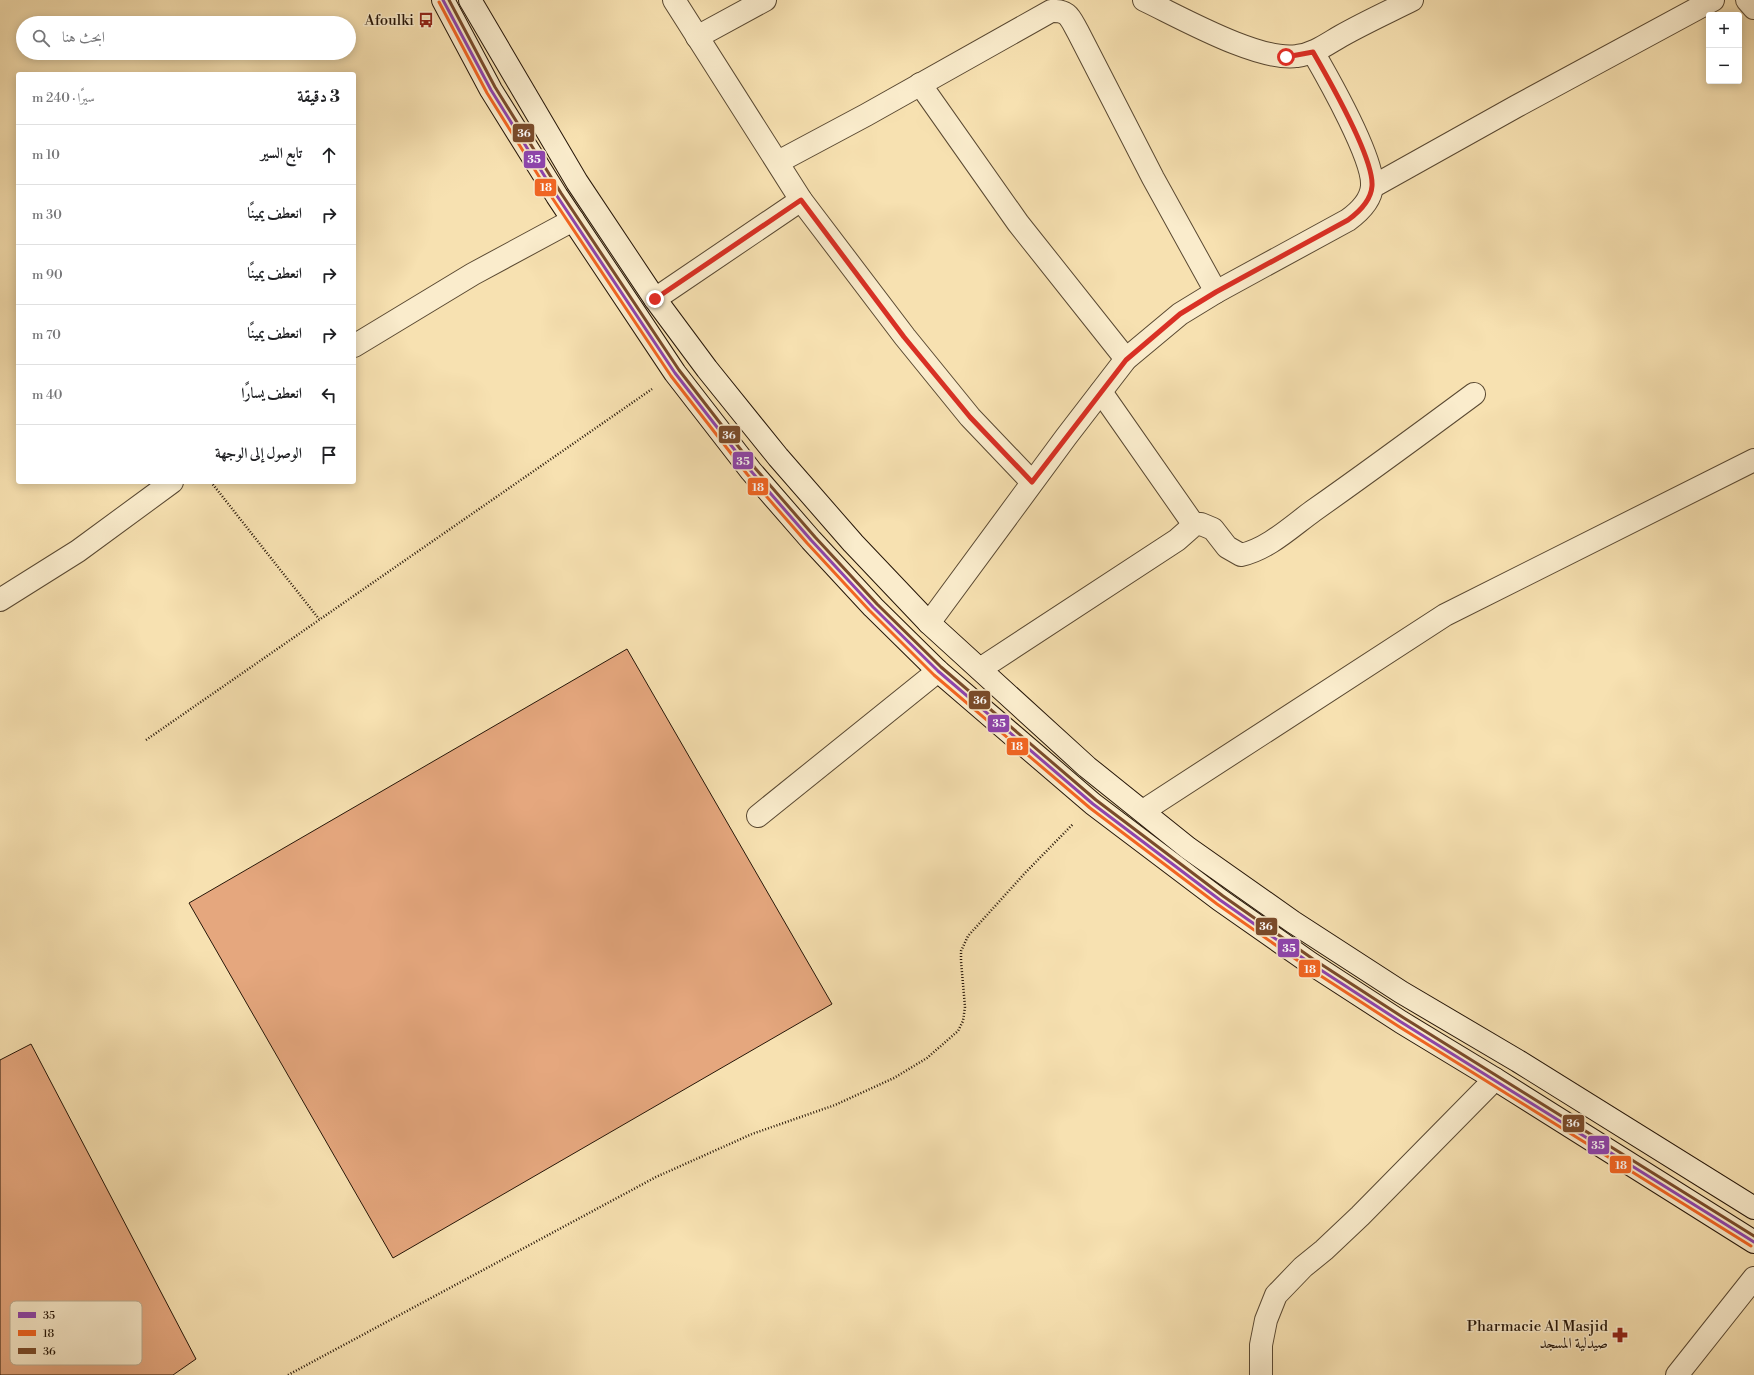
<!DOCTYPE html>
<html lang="ar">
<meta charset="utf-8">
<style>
:root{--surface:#fff;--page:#f6f6f6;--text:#202124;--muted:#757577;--line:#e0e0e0}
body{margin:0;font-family:"Libre Bodoni",Amiri,serif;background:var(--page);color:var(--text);direction:rtl}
.controls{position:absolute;right:12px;top:12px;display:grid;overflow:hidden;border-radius:4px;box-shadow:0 2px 10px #0003}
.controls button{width:36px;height:36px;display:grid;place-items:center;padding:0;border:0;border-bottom:1px solid var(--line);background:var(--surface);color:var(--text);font:20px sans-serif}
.stop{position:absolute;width:12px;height:12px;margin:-9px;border:3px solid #d93025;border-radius:50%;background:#fff}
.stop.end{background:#d93025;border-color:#fff;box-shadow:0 1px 4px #0008}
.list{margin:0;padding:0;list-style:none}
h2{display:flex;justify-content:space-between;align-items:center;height:52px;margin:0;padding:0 16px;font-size:17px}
h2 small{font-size:13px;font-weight:400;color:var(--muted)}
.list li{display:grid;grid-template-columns:26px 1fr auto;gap:12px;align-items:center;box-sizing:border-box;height:60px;padding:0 16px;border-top:1px solid var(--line)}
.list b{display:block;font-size:15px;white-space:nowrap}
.list em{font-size:13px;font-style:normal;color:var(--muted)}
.icon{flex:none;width:22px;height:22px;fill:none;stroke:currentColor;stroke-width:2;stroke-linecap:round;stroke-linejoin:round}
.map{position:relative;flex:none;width:1754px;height:1375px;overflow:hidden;direction:ltr}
.search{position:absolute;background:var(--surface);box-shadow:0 2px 10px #0003;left:16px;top:16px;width:340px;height:44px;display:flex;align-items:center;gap:10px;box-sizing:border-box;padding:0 14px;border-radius:22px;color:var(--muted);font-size:15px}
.panel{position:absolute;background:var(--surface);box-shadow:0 2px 10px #0003;left:16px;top:72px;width:340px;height:412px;border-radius:4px;direction:rtl}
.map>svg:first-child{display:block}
.building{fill:#e5a77e;stroke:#261608}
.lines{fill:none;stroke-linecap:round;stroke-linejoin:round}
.street-casing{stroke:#5a4932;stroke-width:24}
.secondary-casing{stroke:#261608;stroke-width:24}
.path{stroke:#261608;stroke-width:2.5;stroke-dasharray:1 2;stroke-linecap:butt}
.street{stroke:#faeccc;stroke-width:22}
.secondary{stroke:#faeccc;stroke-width:22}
.bus-1-casing{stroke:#faeccc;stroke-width:6}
.bus-2-casing{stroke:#faeccc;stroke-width:6}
.bus-3-casing{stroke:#faeccc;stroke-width:6}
.bus-1{stroke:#8e44ad;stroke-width:3}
.bus-2{stroke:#f26522;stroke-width:3}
.bus-3{stroke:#7a4b2a;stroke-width:3}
.route{stroke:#d93025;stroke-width:5}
.labels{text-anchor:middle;stroke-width:3;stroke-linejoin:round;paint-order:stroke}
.poi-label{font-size:15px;fill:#261608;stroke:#faeccc;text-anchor:end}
.key{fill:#faeccc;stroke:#baac91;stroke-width:1}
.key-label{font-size:11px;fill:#261608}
.line-badge{stroke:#faeccc;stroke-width:1.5}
.badge-label{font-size:11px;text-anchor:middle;font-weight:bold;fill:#fff}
</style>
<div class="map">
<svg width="1754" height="1375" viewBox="0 0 1754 1375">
<rect width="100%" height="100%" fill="#f7e1b1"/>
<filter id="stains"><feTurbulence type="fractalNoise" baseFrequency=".005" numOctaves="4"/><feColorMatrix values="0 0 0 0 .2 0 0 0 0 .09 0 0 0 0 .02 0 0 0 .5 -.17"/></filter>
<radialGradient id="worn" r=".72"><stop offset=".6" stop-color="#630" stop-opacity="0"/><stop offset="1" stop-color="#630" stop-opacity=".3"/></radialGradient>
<g class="building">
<polygon points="627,649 832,1004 393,1258 189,903"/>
<polygon points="31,1044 196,1359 173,1375 0,1375 0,1060"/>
</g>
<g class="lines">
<defs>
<g id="street">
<polyline points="674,0 801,200 905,337 970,417 1032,482"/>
<path d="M1144,0C1180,17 1259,62 1297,56C1314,54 1327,44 1341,36C1364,23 1388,12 1412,0"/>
<polyline points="1747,0 1754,8"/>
<polyline points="697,37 765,0"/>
<polyline points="920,84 1018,223 1126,359"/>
<path d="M778,162L866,115L1051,11C1069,10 1070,18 1078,32L1153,178L1216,292"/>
<polyline points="1372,187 1517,106 1713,0"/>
<polyline points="655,299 801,200"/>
<polyline points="354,346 473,274 573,220"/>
<polyline points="1101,392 1194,525"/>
<polyline points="0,600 78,551 172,482"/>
<path d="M929,623L1066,437L1126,359L1180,314L1216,292L1348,220C1359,212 1371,201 1372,186C1374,159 1328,78 1313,52"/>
<path d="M980,669L1177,540L1194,525L1201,524L1213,529L1227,547L1241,555C1268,549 1291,527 1313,511C1367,473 1420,434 1474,394"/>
<polyline points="1143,811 1445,615 1754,460"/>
<polyline points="758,816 938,671"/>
<polyline points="1261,1375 1261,1345 1266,1320 1276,1295 1303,1267 1324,1250 1360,1216 1495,1079"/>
<polyline points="1677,1375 1754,1278"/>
</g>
<g id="secondary">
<polyline points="443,0 491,90 557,196 675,373 751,471 811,540 873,607 938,671 1093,804 1220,900 1310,963 1401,1022 1495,1079 1754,1242"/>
<polyline points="470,0 577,182 655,299 707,369 778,457 853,543 929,623 1087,767 1188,848 1293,922 1401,992 1518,1061 1754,1208"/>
</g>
</defs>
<use href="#street" class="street-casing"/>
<use href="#secondary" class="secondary-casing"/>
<g class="path">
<polyline points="211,482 319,619"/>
<polyline points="146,740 652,389"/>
<polyline points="288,1375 656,1177 752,1134 835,1105 894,1078 927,1058 958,1031 963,1021 965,1007 961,961 961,951 968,936 1025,873 1073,824"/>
</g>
<use href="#street" class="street"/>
<use href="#secondary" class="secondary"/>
<defs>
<polyline id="bus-1" points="443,0 491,90 557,196 675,373 751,471 811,540 873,607 938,671 1093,804 1220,900 1310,963 1401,1022 1754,1242"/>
<polyline id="bus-2" points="439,2 487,93 553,199 671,376 747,474 807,543 869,610 934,675 1090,808 1217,904 1307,967 1398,1026 1751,1246"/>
<polyline id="bus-3" points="449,0 495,87 561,193 679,370 755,468 815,537 877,604 941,667 1096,800 1223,896 1313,959 1404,1018 1754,1236"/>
</defs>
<use href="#bus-1" class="bus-1-casing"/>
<use href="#bus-2" class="bus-2-casing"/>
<use href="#bus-3" class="bus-3-casing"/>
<use href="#bus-1" class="bus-1"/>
<use href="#bus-2" class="bus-2"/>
<use href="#bus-3" class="bus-3"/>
</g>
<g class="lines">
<path class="route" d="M655,299L801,200L904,337L970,417L1032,482L1126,360L1180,314L1216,292L1348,220C1359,212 1371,201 1372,186C1374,159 1328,78 1313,52L1286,57"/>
</g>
<defs>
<symbol id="bus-bare" viewBox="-9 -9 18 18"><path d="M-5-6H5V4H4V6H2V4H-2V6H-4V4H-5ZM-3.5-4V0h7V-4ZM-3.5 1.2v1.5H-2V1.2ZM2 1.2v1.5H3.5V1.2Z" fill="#8f2418" stroke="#faeccc" stroke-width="2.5" paint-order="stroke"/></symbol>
<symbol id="pharmacy-bare" viewBox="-9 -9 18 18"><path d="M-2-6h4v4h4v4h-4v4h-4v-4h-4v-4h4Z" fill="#8f2418" stroke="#faeccc" stroke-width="2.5" paint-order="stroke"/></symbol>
</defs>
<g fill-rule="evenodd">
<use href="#bus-bare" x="415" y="9" width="22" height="22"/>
<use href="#pharmacy-bare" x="1609" y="1324" width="22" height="22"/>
</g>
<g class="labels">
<g class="poi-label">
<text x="414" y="25">Afoulki</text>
<text x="1608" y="1331">Pharmacie Al Masjid<tspan x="1608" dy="17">صيدلية المسجد</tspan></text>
</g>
</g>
<rect x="10" y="1301" width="132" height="64" rx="6" class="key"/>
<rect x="18" y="1312" width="18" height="6" fill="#8e44ad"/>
<rect x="18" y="1330" width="18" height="6" fill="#f26522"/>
<rect x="18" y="1348" width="18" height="6" fill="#7a4b2a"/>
<g class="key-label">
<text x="43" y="1319">35</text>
<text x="43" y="1337">18</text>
<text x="43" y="1355">36</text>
</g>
<g class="line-badge">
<rect x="512" y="123" width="23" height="20" rx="4" fill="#7a4b2a"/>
<rect x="523" y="150" width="23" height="19" rx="4" fill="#8e44ad"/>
<rect x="534" y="178" width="23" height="19" rx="4" fill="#f26522"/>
<rect x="718" y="425" width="23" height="19" rx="4" fill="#7a4b2a"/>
<rect x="732" y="451" width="22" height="19" rx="4" fill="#8e44ad"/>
<rect x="747" y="477" width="22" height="19" rx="4" fill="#f26522"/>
<rect x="968" y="690" width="23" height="20" rx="4" fill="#7a4b2a"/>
<rect x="987" y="714" width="23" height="19" rx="4" fill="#8e44ad"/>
<rect x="1006" y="737" width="23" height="19" rx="4" fill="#f26522"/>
<rect x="1255" y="917" width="23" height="19" rx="4" fill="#7a4b2a"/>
<rect x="1277" y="938" width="23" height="20" rx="4" fill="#8e44ad"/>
<rect x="1298" y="959" width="23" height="19" rx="4" fill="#f26522"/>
<rect x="1562" y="1114" width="23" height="19" rx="4" fill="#7a4b2a"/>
<rect x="1587" y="1135" width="23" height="20" rx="4" fill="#8e44ad"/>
<rect x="1609" y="1155" width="23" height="19" rx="4" fill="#f26522"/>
</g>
<g class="badge-label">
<text x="524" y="137">36</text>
<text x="534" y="163">35</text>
<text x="546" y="191">18</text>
<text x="729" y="439">36</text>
<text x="743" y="465">35</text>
<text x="758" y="491">18</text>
<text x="980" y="704">36</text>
<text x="999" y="727">35</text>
<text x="1017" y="750">18</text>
<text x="1266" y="930">36</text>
<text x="1289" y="952">35</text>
<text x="1310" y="973">18</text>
<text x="1573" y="1127">36</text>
<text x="1598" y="1149">35</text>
<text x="1621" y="1169">18</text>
</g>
<rect width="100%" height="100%" filter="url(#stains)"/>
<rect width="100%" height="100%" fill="url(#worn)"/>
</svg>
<div class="controls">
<button>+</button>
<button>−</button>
</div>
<div class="stop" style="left:1286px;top:57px"></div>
<div class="stop end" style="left:655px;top:299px"></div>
<div class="search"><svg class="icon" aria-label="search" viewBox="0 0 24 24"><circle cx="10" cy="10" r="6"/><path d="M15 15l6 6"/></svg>ابحث هنا</div>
<section class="panel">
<h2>3 دقيقة<small>سيرًا · 240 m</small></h2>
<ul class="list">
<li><svg class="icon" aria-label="ahead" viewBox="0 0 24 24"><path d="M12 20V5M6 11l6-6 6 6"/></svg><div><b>تابع السير</b></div><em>10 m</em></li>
<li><svg class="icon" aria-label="right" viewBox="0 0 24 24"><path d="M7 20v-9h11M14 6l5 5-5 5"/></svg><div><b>انعطف يمينًا</b></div><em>30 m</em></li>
<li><svg class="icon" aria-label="right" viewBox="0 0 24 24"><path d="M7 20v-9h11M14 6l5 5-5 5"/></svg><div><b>انعطف يمينًا</b></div><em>90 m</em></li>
<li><svg class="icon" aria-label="right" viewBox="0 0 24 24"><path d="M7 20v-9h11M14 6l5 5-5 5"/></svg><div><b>انعطف يمينًا</b></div><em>70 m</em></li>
<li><svg class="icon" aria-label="left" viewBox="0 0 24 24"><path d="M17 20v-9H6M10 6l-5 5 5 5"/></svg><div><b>انعطف يسارًا</b></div><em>40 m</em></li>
<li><svg class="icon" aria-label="arrive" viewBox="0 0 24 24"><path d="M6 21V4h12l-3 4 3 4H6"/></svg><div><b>الوصول إلى الوجهة</b></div></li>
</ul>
</section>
</div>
